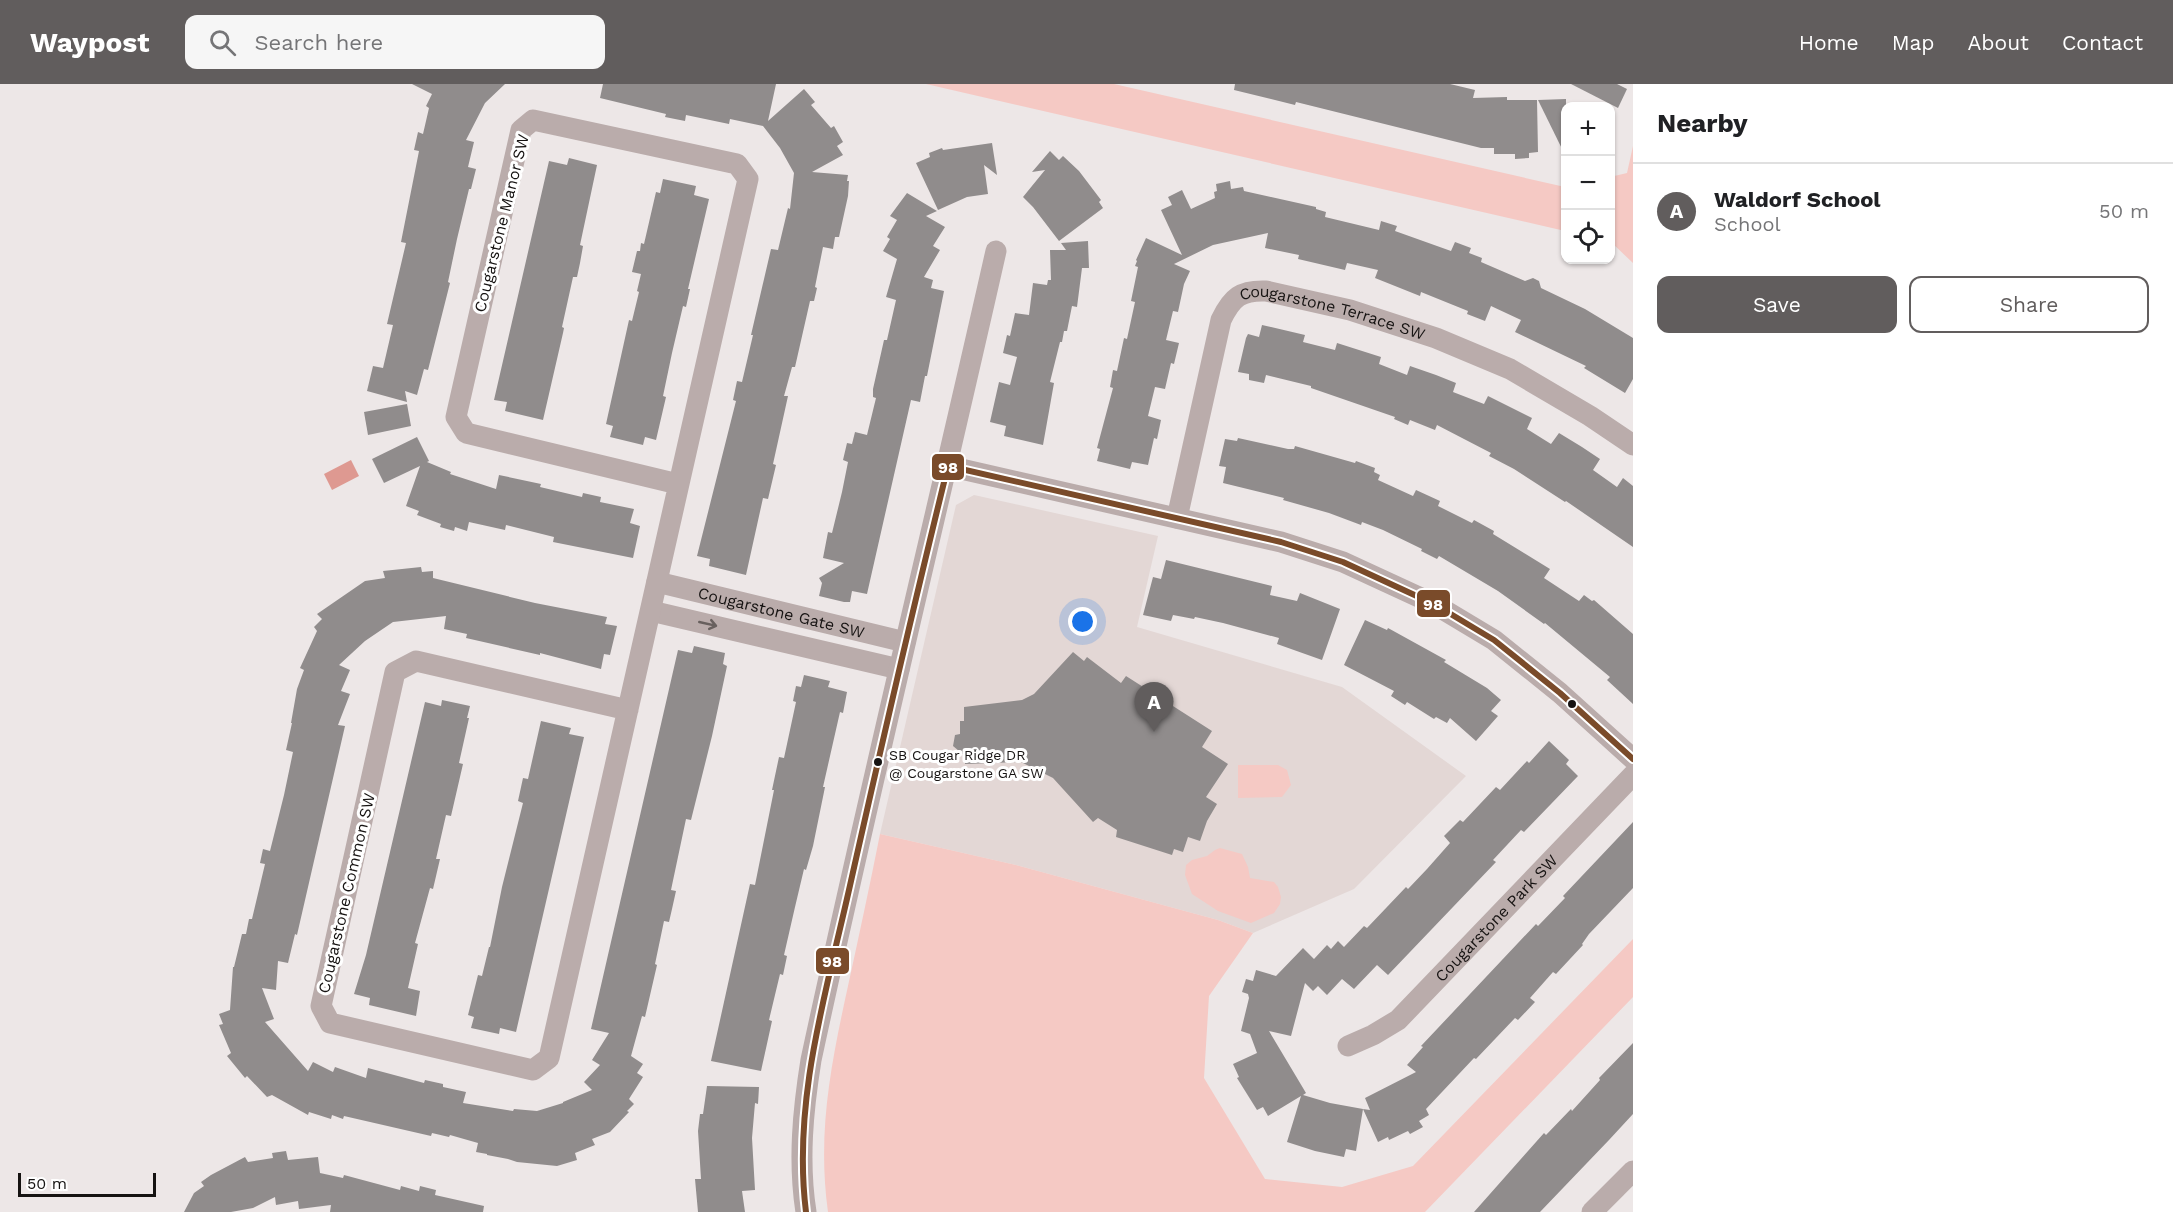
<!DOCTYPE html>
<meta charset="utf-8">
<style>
:root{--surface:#fff;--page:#f6f6f6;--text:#202124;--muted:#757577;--line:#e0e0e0;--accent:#615d5d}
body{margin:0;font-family:"Work Sans",sans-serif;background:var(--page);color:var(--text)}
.controls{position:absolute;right:18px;top:18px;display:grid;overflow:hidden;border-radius:12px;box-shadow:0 2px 4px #0004}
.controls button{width:54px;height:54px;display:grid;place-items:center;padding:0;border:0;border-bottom:2px solid var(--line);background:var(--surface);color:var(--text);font:30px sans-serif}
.scale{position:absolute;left:18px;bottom:15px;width:138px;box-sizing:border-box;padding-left:6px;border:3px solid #161312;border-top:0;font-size:16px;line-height:21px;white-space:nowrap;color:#161312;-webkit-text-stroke:4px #fff;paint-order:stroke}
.you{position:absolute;left:1083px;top:538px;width:21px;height:21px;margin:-15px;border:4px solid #fff;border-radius:50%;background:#1a73e8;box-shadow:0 0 0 9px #1a73e833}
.badge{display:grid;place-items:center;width:39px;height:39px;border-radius:50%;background:var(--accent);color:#fff;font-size:20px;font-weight:700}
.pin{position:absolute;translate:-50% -50px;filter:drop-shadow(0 2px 3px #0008)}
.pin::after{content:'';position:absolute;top:32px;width:21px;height:18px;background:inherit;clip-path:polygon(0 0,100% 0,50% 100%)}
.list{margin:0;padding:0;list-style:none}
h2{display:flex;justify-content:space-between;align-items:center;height:78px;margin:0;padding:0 24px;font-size:26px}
h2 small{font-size:20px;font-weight:400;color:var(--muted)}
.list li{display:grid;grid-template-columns:39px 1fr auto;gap:18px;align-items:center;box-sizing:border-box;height:96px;padding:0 24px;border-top:2px solid var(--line)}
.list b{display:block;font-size:22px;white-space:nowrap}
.list p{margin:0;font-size:20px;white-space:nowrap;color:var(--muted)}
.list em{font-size:20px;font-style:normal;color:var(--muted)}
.actions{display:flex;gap:12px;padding:18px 24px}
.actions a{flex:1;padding:14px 0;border:2px solid var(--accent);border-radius:12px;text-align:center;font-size:21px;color:var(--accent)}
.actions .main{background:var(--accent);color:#fff}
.icon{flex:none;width:33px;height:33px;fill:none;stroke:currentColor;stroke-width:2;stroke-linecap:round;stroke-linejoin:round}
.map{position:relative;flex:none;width:1633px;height:1128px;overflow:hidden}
header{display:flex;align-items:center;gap:36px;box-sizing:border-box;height:84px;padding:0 30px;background:var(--accent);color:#fff}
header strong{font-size:28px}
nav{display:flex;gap:33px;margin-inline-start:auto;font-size:21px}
.search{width:420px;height:54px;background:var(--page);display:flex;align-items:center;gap:15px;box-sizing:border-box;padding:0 21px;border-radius:12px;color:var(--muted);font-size:22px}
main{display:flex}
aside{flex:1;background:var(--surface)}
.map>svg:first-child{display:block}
.built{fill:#e3d7d5}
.green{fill:#f5c9c4}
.water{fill:#de9991}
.building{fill:#908c8c}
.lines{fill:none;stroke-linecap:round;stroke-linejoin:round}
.minor{stroke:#baacab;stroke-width:21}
.bus-1-casing{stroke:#fff;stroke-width:10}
.bus-1{stroke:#7a4b2a;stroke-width:6}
.oneway{stroke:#68605e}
.bus-dot{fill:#161312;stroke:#fff;stroke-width:2}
.labels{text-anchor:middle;stroke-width:6;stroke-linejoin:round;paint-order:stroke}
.bus-label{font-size:14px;fill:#161312;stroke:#fff;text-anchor:start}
.street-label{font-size:16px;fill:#161312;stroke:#fff}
.line-badge{stroke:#fff;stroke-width:2}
.badge-label{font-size:16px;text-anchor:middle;font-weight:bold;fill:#fff}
</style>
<header>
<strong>Waypost</strong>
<div class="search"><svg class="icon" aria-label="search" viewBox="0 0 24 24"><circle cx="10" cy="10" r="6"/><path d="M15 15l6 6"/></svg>Search here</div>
<nav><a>Home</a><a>Map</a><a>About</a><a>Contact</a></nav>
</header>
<main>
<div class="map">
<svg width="1633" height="1128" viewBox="0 0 1633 1128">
<rect width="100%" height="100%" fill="#ede7e7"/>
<polygon class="built" points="974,411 1158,452 1137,543 1342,603 1466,692 1354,805 1253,849 1218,836 1016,781 880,750 956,421"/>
<g class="green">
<polygon points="926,0 1114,0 1565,103 1565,147"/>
<polygon points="1633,62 1633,179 1611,158 1610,93 1627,89"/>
<polygon points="1238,681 1278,681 1287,686 1291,701 1282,713 1238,714"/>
<path d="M880,750L1016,781L1218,836L1253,849L1209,912L1204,994L1265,1095L1342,1103L1413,1082L1633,855V913L1425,1128H828C817,1048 831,980 848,902C859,851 870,801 880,750Z"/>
<polygon points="1220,764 1242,770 1248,783 1250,794 1274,798 1278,803 1281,813 1280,820 1274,829 1251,839 1218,827 1192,810 1185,791 1186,781 1192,776 1207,772 1215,766"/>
</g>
<polygon class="water" points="351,376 359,392 332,406 324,390"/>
<g class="building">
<polygon points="412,0 505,0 485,19 466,56 474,58 468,83 476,85 471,105 469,105 457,155 448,198 450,199 428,286 424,285 417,311 405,307 407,318 367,307 373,282 383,284 393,241 387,240 406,159 401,158 419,67 414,66 418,48 423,50 429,24 426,22 432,10"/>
<polygon points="603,0 776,0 768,37 804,5 815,18 811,21 831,44 834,42 843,58 837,62 843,71 812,88 848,91 847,97 849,97 848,112 839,153 835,153 833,165 823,163 815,203 817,204 814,217 810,217 795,283 792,283 784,312 788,312 773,380 776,381 768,415 763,414 746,491 709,482 710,475 697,472 736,317 733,316 737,297 742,298 753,251 751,251 771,165 778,166 788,124 790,125 794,89 780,64 763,42 730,35 729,40 686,31 685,37 665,33 666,30 600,14"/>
<polygon points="1235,0 1450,0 1475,6 1473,14 1507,13 1507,16 1537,16 1538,68 1529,69 1529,74 1515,75 1515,70 1494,70 1494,64 1481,64 1296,18 1295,21 1234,6"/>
<polygon points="1571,0 1617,0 1627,5 1618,24"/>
<polygon points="1566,15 1566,73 1538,16"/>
<polygon points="992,59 997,91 984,81 988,110 967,113 938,126 916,79 930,73 929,69 942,64 943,66"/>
<polygon points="1050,67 1059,76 1063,72 1079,87 1101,116 1099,118 1103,124 1059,157 1033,123 1023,113 1045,86 1032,88"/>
<polygon points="569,74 597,81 580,161 583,162 580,179 577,193 573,193 562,243 564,244 563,249 543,336 505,327 507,318 494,316 549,77 567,81"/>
<polygon points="663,95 696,102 694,111 709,115 688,205 690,205 686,223 683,222 672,269 663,312 666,313 656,356 645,353 643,361 610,353 613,342 606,340 629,236 632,237 639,208 637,207 641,190 632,188 637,167 640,167 641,159 644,160 656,108 660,109"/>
<polygon points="1230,97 1231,105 1243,103 1244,107 1316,123 1316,125 1326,128 1325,133 1379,146 1381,137 1397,142 1395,147 1451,167 1455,158 1471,164 1469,169 1482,174 1481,178 1525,197 1533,194 1539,197 1541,204 1585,225 1633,254 1633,295 1625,309 1584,284 1586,282 1515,248 1521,236 1491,222 1485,237 1467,230 1468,227 1421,208 1420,212 1375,194 1378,186 1347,179 1345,186 1298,175 1299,171 1265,164 1268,149 1213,161 1174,180 1190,187 1184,200 1178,228 1173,227 1166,256 1179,259 1174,280 1171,279 1165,305 1155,303 1148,332 1161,336 1157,355 1154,354 1148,381 1132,378 1130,385 1097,377 1100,365 1097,364 1113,304 1110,303 1113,286 1117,287 1124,254 1127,255 1135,218 1131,217 1138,183 1135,182 1137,177 1136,176 1146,154 1182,171 1161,126 1172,121 1168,113 1182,106 1191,125 1215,114 1214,108 1217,107 1216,100"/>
<polygon points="907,109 937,127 926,132 945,143 933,162 940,166 924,193 933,196 931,204 944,207 927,292 925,292 920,318 911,316 867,510 852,507 850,518 844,518 819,512 822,499 819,494 844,479 823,474 828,448 832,449 842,408 848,378 843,376 847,359 852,360 855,348 867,351 876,314 873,313 873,305 884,256 887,256 896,216 886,213 897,175 883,167 890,155 887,153 897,136 890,132"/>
<polygon points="1088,157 1089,184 1082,184 1077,223 1072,222 1067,247 1064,247 1062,258 1060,258 1050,298 1054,299 1043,361 1004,352 1006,342 990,338 999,298 1010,301 1017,273 1003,269 1007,251 1010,252 1015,229 1029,231 1033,199 1047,201 1048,196 1051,196 1050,166 1066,166 1061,159"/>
<polygon points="1262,241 1305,251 1303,258 1335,266 1337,259 1381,273 1379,280 1407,291 1410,282 1436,291 1456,299 1453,308 1484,320 1488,312 1532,334 1527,345 1551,360 1559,349 1582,363 1600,375 1593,386 1617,403 1623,394 1633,402 1633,463 1566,417 1565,418 1514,385 1489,372 1491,369 1437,341 1435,346 1410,336 1408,341 1394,335 1395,333 1311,304 1311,302 1266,291 1264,299 1249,296 1249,290 1238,288 1246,254 1248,250 1259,253"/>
<polygon points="407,320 411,342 368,351 364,328"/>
<polygon points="417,353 429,377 427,378 451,388 450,390 496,405 499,391 541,400 540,403 582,413 583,409 601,413 600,418 634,425 630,439 640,442 633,474 553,458 554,453 506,441 505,446 469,438 467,447 455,443 454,447 440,443 441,440 417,431 419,427 406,422 420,382 384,399 372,375"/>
<polygon points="1238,354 1288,365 1294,365 1295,362 1355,379 1356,377 1375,384 1374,388 1380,391 1378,396 1413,412 1416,406 1440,417 1438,422 1472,439 1474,436 1494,447 1493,450 1550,485 1544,494 1579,517 1584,511 1592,517 1594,516 1633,550 1633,620 1607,596 1610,593 1545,539 1544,540 1498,507 1439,472 1437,475 1421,467 1422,465 1383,446 1362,438 1361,441 1329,429 1283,416 1284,414 1223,399 1226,383 1219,382 1225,355 1237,357"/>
<polygon points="1166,476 1272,502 1270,511 1297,517 1300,509 1340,525 1322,576 1277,560 1279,554 1223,539 1195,533 1194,535 1173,531 1171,537 1143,531 1153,493 1161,495"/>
<polygon points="421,483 422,488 433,487 433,494 535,519 607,533 605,540 617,542 610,571 604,570 601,585 540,569 540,571 466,554 467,550 444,545 446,532 393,538 365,557 339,581 350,586 341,607 350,610 338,641 345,642 297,851 295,850 288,879 278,877 276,906 262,904 274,935 265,938 308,987 313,978 333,988 335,983 366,994 368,984 424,999 425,996 443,1000 443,1003 466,1008 463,1019 513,1027 514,1025 537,1027 563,1019 563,1018 592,1006 584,998 600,981 592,976 609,949 591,945 678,566 692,569 694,562 725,569 723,580 727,582 712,652 691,736 686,735 671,806 676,807 672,825 669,838 664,837 655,880 657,881 645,933 642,932 631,972 643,980 637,989 643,993 629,1015 634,1020 627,1027 629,1028 610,1048 592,1055 595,1061 575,1069 577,1076 557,1082 517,1078 508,1075 487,1071 487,1070 476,1068 478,1059 450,1051 449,1053 432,1049 431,1052 344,1032 343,1035 332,1031 331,1035 309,1028 308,1031 272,1011 267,1013 247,992 245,994 227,972 231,969 219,941 223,940 219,930 230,926 233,883 234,883 242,850 246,850 249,835 252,835 265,780 260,779 263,765 270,767 284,711 293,668 286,666 292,639 291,639 297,605 304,586 300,584 317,547 314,543 322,535 317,530 365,497 385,494 383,487"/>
<polygon points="1365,536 1387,546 1388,544 1446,576 1444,578 1487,604 1501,616 1491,627 1498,632 1476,657 1450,634 1447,639 1436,633 1434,635 1407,618 1405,621 1391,612 1394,607 1344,581"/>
<polygon points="1073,568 1084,577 1087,573 1121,599 1126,592 1212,647 1202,663 1228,680 1206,713 1217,720 1207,737 1200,757 1188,753 1183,768 1174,765 1172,771 1116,753 1117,746 1098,734 1093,738 1053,694 1021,678 965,680 965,672 953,662 955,651 960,650 960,637 964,637 964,623 1022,616 1034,610"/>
<polygon points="804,591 830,597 828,603 847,608 843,629 840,628 823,703 825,703 813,762 806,786 804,785 795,823 784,871 787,872 783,891 780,890 769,936 772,937 761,987 711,977 750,800 755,801 774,706 772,706 779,673 784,674 796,618 793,617 796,602 801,603"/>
<polygon points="442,616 470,622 467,634 469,634 459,679 463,680 451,732 446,731 436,775 440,775 433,805 430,804 415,859 418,860 408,904 420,907 416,932 369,921 370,914 354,910 366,871 425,618 441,622"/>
<polygon points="541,637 571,644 569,650 584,653 516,948 500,944 499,950 471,944 474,933 468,931 478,891 482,892 489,863 490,863 502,803 523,719 518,717 523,694 528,695"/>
<polygon points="1549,657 1569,676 1566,680 1578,692 1524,748 1521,746 1493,776 1496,778 1388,891 1377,881 1354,905 1342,895 1327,911 1318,902 1313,907 1305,899 1291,952 1269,947 1306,1009 1303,1011 1330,1019 1363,1025 1356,1067 1346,1065 1344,1073 1315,1067 1287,1058 1301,1012 1268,1032 1263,1023 1257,1026 1237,994 1239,993 1233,980 1257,969 1250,950 1241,947 1249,914 1248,910 1242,908 1246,895 1253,897 1256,886 1276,892 1303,864 1314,875 1327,861 1331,865 1338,857 1344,863 1364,842 1367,844 1406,803 1408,805 1427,785 1450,759 1444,752 1460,736 1463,738 1496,703 1500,706 1527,677 1529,679"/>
<polygon points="1633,738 1633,804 1589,850 1582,860 1583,861 1556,890 1553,888 1530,914 1535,918 1518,936 1515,934 1476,975 1474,974 1426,1025 1429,1031 1419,1037 1423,1043 1410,1050 1408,1047 1389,1056 1388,1053 1378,1058 1363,1025 1370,1026 1365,1014 1416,988 1407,981 1423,963 1421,962 1536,840 1538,842 1565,814 1563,812"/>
<polygon points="1633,959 1633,1030 1609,1056 1540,1128 1474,1128 1544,1049 1546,1051 1571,1025 1572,1027 1600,996 1599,994"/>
<polygon points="707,1002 759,1003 758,1020 755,1019 752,1054 755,1106 742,1107 745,1128 698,1128 695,1095 701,1095 698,1047 700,1030 703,1030"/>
<polygon points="286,1067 288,1076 318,1073 320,1089 343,1094 344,1091 400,1106 401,1102 419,1107 420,1102 436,1106 435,1111 484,1122 483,1128 330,1128 331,1121 299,1125 298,1117 276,1121 275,1113 253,1124 231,1128 184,1128 194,1109 204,1102 201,1098 211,1091 245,1073 248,1078 273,1074 272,1069"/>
</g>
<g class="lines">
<g class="minor">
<polyline points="948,382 1281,458 1343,478 1434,520 1494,556 1560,609 1633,675"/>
<path id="s1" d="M1177,434L1221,236C1232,213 1241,206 1266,207L1350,226L1436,254L1510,285L1590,332L1633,361"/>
<path id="s2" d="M657,498L905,558"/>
<polyline points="651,527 899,585"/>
<path d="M628,626L416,577L395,588L321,922L330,939L533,986L549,974C615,681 681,388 748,95L737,80L533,36L521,46L456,333L466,349L678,400"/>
<path id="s3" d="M1348,962L1373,951L1398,936L1633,691"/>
<path d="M806,1128C798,1077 803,1026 811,976C869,706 935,437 996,167"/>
<polyline points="1592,1128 1633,1087"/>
</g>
<defs>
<path id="bus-1" d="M806,1128C792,1016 827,906 851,797C882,659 914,520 948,382L1281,458L1343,478L1434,520L1494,556L1560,609L1633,675"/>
</defs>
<use href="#bus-1" class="bus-1-casing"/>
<use href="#bus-1" class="bus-1"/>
</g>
<defs><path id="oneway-shaft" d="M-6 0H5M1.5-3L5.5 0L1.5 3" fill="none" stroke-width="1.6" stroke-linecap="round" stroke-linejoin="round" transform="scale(1.5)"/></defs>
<use class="oneway" href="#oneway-shaft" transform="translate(708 540) rotate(13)"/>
<g class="bus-dot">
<circle cx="1572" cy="620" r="5"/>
<circle cx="878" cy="678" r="5"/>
</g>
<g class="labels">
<g class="bus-label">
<text x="889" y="676">SB Cougar Ridge DR<tspan x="889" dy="18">@ Cougarstone GA SW</tspan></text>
</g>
<g class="street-label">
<text transform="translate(501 139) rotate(-76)" y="6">Cougarstone Manor SW</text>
<text dy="6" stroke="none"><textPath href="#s1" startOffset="330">Cougarstone Terrace SW</textPath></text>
<text dy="6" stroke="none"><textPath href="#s2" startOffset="128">Cougarstone Gate SW</textPath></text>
<text transform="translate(346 809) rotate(-77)" y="6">Cougarstone Common SW</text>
<text dy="6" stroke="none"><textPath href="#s3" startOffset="198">Cougarstone Park SW</textPath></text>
</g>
</g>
<g class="line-badge">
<rect x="931" y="369" width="34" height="28" rx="6" fill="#7a4b2a"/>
<rect x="1416" y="505" width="35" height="29" rx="6" fill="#7a4b2a"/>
<rect x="815" y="863" width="35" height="28" rx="6" fill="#7a4b2a"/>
</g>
<g class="badge-label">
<text x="948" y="389">98</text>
<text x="1433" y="526">98</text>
<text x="832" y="883">98</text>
</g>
</svg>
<div class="controls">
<button>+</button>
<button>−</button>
<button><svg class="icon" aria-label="locate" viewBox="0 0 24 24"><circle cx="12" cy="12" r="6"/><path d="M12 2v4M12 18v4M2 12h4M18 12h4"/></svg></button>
</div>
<div class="scale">50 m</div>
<div class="you"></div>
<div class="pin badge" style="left:1154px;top:648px">A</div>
</div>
<aside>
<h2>Nearby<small></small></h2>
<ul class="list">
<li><span class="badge">A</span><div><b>Waldorf School</b><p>School</p></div><em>50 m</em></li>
</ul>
<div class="actions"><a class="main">Save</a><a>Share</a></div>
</aside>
</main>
